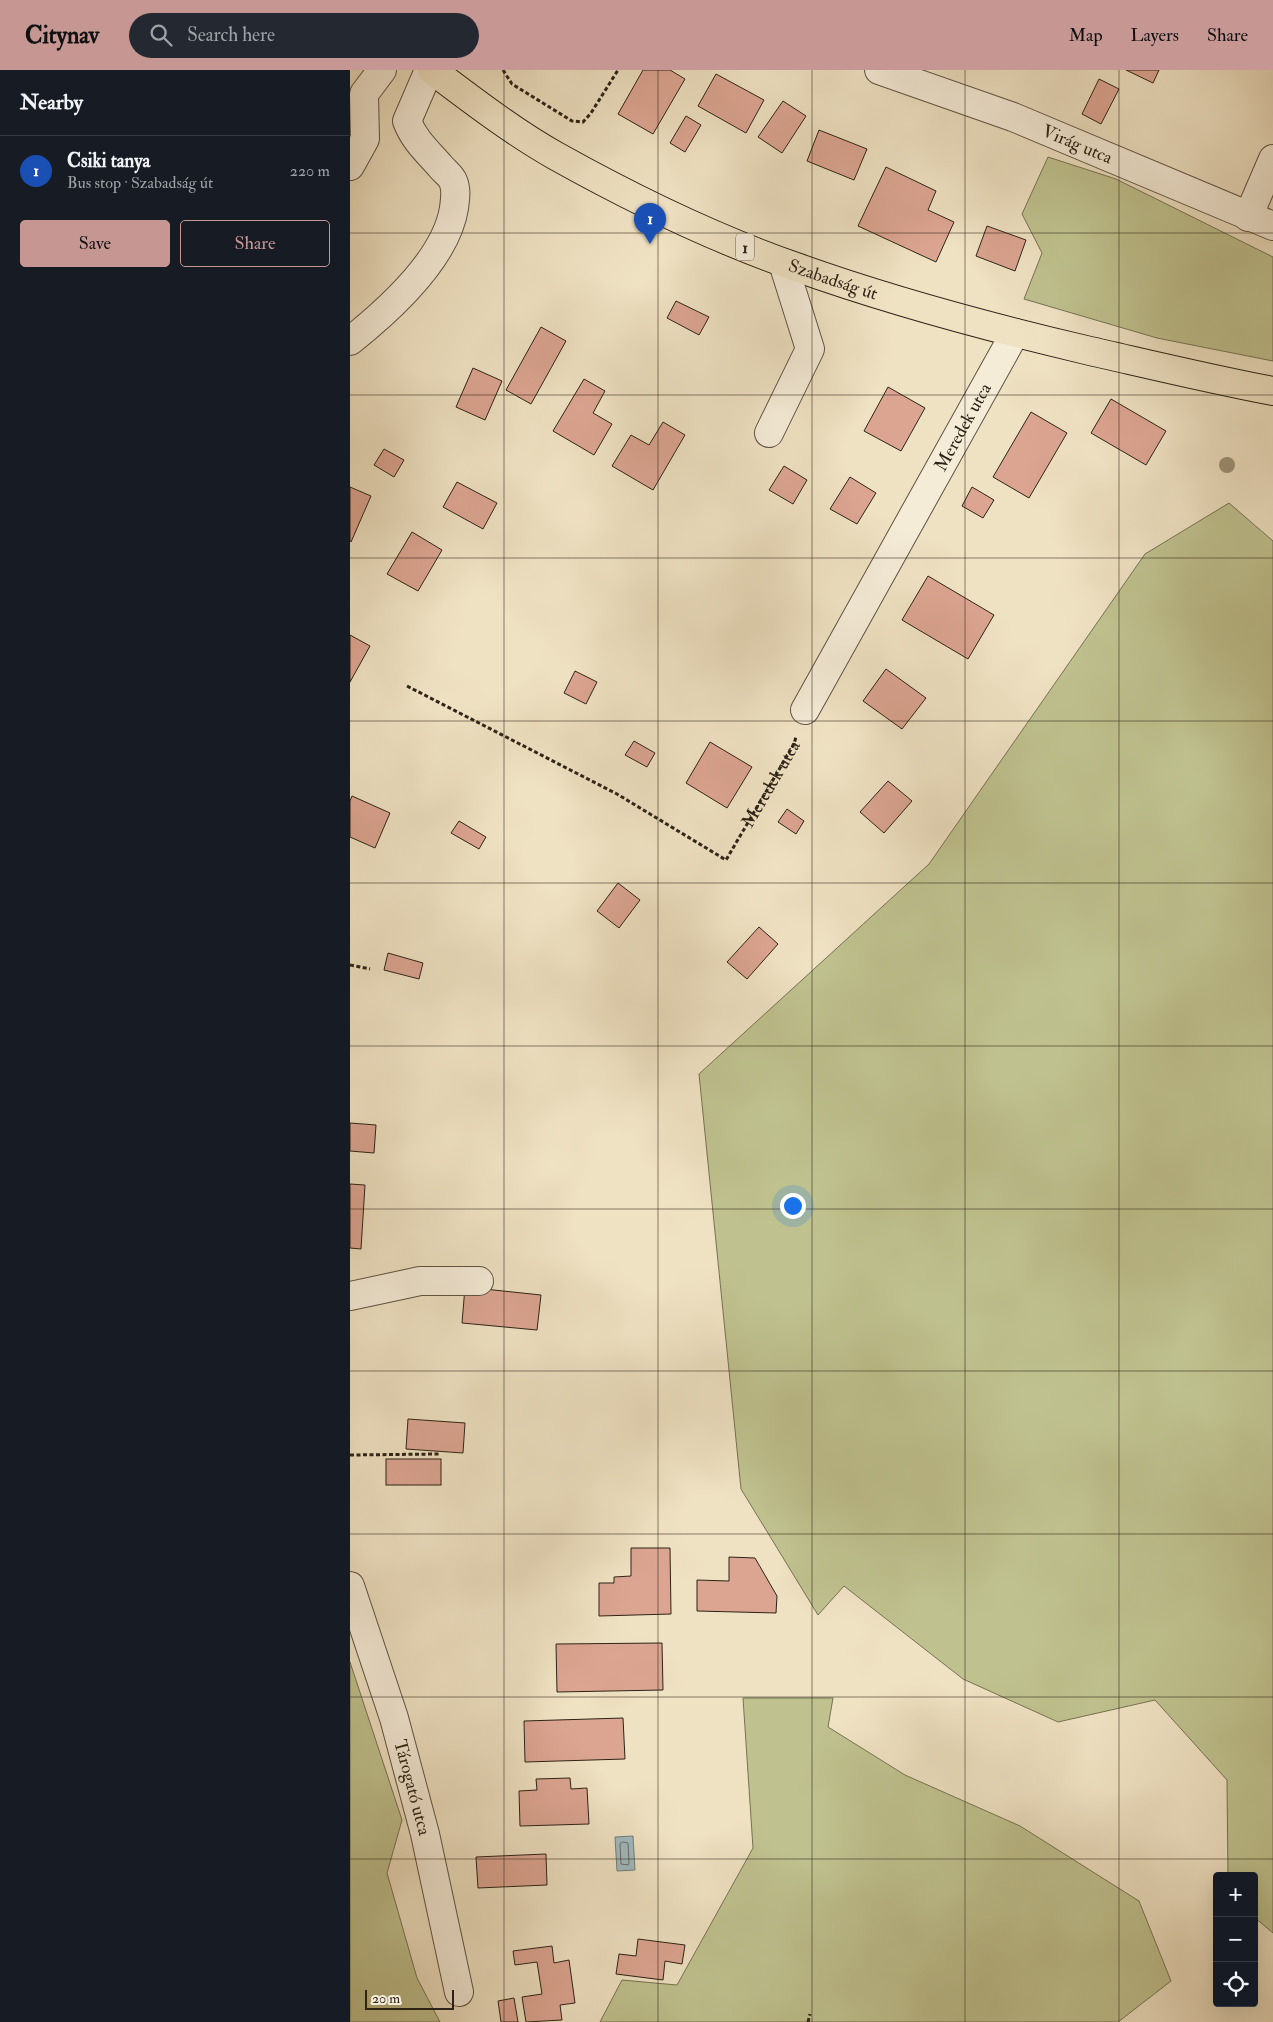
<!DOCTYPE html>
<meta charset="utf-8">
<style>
:root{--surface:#171b24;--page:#242831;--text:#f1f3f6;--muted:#9ea1a6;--line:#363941;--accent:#c59692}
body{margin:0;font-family:"IM FELL Double Pica",serif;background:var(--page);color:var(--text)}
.controls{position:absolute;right:15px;bottom:15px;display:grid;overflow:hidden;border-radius:5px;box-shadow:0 5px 20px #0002}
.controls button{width:45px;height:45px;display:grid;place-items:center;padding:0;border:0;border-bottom:1px solid var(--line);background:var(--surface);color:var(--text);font:25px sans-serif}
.scale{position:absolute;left:15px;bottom:12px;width:89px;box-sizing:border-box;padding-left:5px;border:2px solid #2d2317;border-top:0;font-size:14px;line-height:18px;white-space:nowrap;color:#2d2317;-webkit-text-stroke:4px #f5ecd8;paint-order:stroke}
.you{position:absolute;left:442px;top:1135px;width:18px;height:18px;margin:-12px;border:4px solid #fff;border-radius:50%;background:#1a73e8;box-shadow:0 0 0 8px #1a73e833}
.badge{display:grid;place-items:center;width:32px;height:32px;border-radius:50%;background:var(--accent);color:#fff;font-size:16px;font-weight:700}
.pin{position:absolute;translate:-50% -41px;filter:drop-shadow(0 1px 2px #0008)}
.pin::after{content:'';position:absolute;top:26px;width:18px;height:15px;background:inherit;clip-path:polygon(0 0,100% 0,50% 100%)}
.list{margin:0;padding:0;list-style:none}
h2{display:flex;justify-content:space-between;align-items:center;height:65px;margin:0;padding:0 20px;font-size:21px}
h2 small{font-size:16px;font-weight:400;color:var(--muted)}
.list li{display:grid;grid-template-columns:32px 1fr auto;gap:15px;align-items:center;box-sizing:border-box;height:70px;padding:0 20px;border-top:1px solid var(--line)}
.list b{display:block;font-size:19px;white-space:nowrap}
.list p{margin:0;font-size:16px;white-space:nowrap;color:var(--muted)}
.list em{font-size:16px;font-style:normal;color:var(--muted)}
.actions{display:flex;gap:10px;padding:15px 20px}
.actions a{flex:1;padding:11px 0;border:1px solid var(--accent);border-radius:5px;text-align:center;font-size:18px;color:var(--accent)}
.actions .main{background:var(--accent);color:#111}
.icon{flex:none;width:28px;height:28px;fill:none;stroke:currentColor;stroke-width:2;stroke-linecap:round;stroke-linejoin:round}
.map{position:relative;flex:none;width:923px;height:1952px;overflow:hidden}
header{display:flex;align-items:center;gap:30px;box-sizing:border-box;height:70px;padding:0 25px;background:var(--accent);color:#111}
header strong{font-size:24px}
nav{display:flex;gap:28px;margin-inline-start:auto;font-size:18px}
.search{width:350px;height:45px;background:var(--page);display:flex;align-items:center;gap:12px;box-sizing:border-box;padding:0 18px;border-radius:28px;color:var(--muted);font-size:19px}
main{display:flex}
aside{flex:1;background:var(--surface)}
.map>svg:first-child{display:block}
.green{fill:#bfc28f;stroke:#767253}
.water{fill:#a0babf;stroke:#727e7c}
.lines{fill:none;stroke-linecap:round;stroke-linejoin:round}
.shore{stroke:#666e6b;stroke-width:1}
.building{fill:#dca592;stroke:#2d2317}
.minor-casing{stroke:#5e5342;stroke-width:30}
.major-casing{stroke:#2d2317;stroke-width:30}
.path{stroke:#2d2317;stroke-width:3;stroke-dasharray:4 2.5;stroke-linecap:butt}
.minor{stroke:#f5ecd8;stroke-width:28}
.major{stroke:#efe2c3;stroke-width:28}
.tree{fill:#9c9378}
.grid{fill:none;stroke:#2d2317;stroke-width:1;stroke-opacity:0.55}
.labels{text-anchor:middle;stroke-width:4.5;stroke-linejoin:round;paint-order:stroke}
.shield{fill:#f5ecd8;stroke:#695f51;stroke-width:1}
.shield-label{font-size:16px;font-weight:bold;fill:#2d2317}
.street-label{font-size:18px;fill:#2d2317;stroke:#f5ecd8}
</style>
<header>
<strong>Citynav</strong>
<div class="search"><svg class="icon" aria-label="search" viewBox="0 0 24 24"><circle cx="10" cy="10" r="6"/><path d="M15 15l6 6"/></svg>Search here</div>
<nav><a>Map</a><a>Layers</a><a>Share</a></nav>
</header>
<main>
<aside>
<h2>Nearby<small></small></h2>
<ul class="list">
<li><span class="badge" style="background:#1a4fb4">1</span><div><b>Csiki tanya</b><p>Bus stop · Szabadság út</p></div><em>220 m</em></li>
</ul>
<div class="actions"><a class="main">Save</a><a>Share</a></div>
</aside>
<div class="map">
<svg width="923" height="1952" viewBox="0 0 923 1952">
<rect width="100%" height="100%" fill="#efe2c3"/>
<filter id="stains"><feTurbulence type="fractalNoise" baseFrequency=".004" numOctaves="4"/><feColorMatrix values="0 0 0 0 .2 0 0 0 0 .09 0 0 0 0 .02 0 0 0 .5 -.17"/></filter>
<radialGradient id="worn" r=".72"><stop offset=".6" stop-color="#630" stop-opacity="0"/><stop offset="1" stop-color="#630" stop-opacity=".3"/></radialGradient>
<g class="green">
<polygon points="698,87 766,109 923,187 923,291 807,268 674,229 692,183 672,144"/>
<polygon points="879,433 923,471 923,1863 904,1847 904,1806 878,1806 877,1710 805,1630 708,1652 613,1609 494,1516 468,1545 391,1419 349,1004 579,794 795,484"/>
<polygon points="0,1592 52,1750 37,1803 67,1908 90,1952 0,1952"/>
<polygon points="393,1628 483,1628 478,1657 555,1705 670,1756 789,1831 821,1911 768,1952 250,1952 272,1910 327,1915 403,1778"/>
</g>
<polygon class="water" points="283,1766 285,1800 267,1801 265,1767"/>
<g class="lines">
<polygon class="shore" points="273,1772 278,1773 279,1793 278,1795 271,1794 270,1774"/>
</g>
<g class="building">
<polygon points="293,0 320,0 335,9 303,64 268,44"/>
<polygon points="776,0 809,0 803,13"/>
<polygon points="366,4 414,30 396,63 348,36"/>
<polygon points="749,9 769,19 751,54 732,44"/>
<polygon points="433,31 456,46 432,83 408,67"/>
<polygon points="336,46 351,55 335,82 320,73"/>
<polygon points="469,60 517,79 504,110 457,91"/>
<polygon points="536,97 586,121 578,140 604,152 586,192 508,156"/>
<polygon points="637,156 676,170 665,201 626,186"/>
<polygon points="326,231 359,247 349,265 317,248"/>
<polygon points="191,257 216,271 181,334 156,320"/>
<polygon points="123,298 152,311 135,350 106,337"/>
<polygon points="234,309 255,321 243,343 262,354 244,385 203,361"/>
<polygon points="538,317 575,338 551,381 514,361"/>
<polygon points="761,329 816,361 796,395 741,363"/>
<polygon points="681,342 717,363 679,428 643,407"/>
<polygon points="313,352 335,365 303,420 262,396 281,365 299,375"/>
<polygon points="34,379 54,390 44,407 24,395"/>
<polygon points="434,396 457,410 443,434 419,420"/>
<polygon points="500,407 526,423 507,454 480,439"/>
<polygon points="107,412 147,433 133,459 93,437"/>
<polygon points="0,417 21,426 1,472 0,471"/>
<polygon points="622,417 644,430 633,448 612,436"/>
<polygon points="62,462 92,480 68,521 37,504"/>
<polygon points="578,506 644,545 618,589 552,550"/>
<polygon points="0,565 20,576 0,612"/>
<polygon points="536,599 576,628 552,659 513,631"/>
<polygon points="225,601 247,612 236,634 214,623"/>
<polygon points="284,671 305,683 297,697 275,685"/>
<polygon points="360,672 402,697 377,738 336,713"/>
<polygon points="538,711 562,731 534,763 510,742"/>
<polygon points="2,726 40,743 25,778 0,767 0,731"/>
<polygon points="437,739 454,751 446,764 428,752"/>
<polygon points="109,751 136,767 129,779 101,763"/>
<polygon points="268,813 290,830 269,858 247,841"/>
<polygon points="409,857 428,874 397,909 377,892"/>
<polygon points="38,883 73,893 69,909 34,900"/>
<polygon points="0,1053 26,1055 24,1083 0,1081"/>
<polygon points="0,1114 15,1115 11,1179 0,1178"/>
<polygon points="115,1217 191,1225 187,1260 112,1253"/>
<polygon points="58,1349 115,1353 113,1383 56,1379"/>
<rect x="36" y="1389" width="55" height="26"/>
<polygon points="281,1478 320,1478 321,1544 249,1546 249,1513 264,1513 264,1507 281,1506"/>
<polygon points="379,1487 405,1488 427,1526 426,1543 347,1541 347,1510 379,1511"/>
<polygon points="312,1573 313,1620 207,1622 206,1574"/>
<polygon points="273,1648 275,1689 175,1692 174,1651"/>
<polygon points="220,1708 221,1719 237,1718 239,1754 170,1756 169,1721 187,1720 186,1709"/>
<polygon points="196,1784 197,1815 128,1818 126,1787"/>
<polygon points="288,1869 335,1875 332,1894 315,1891 313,1910 266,1904 269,1884 286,1886"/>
<polygon points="202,1876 204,1893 219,1890 225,1933 210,1935 212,1950 176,1952 172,1927 192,1924 187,1892 165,1895 163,1881"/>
<polygon points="164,1928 168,1952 151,1952 148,1931"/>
</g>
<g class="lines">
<defs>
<g id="minor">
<path id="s2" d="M529,0L663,47L923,156"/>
<polyline points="0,96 15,69 14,24 32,0"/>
<polyline points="898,147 923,89"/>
<path d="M0,271C39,240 96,189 104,138C105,129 107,120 103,111C101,106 94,101 91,97C78,82 64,70 57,51L79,0"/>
<polyline points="419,363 460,279 433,193"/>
<path id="s3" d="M455,640L665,263"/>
<polyline points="0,1226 70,1211 129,1211"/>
<path id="s4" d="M0,1516L44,1648L75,1764L109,1922"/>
</g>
<g id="major">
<path id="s5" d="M82,0C122,30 162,61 206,86C283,129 363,168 446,197C541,231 638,257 736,280C798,294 860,309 923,321"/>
</g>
</defs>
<use href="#minor" class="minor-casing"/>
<use href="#major" class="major-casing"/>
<g class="path">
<polyline points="153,0 162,14 222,51 233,52 241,43 268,0"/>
<path id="s1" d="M57,616L267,724L376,790L444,674L446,667"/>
<polyline points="0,895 20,899"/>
<polyline points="0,1385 89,1384"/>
<polyline points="458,1952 460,1944"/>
</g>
<use href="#minor" class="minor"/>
<use href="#major" class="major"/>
</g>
<circle class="tree" cx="877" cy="395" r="8"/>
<path class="grid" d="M154,0V1952M308,0V1952M462,0V1952M615,0V1952M769,0V1952M0,163H923M0,325H923M0,488H923M0,651H923M0,813H923M0,976H923M0,1139H923M0,1301H923M0,1464H923M0,1627H923M0,1789H923"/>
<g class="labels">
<rect class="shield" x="386" y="163.5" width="18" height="27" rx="4"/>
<g class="shield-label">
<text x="395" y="183">1</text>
</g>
<g class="street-label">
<text dy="6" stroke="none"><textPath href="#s2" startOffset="212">Virág utca</textPath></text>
<text dy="6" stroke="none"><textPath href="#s5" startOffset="455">Szabadság út</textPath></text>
<text dy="6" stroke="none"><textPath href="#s3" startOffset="324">Meredek utca</textPath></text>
<text dy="6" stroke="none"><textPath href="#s1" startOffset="452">Meredek utca</textPath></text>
<text dy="6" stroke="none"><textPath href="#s4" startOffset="211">Tárogató utca</textPath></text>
</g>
</g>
<rect width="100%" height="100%" filter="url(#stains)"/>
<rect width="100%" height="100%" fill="url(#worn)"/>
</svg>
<div class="controls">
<button>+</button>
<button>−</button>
<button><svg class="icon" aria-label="locate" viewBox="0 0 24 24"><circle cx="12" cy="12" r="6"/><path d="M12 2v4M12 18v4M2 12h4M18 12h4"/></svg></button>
</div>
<div class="scale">20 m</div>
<div class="you"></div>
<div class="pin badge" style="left:300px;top:174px;background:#1a4fb4">1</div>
</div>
</main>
